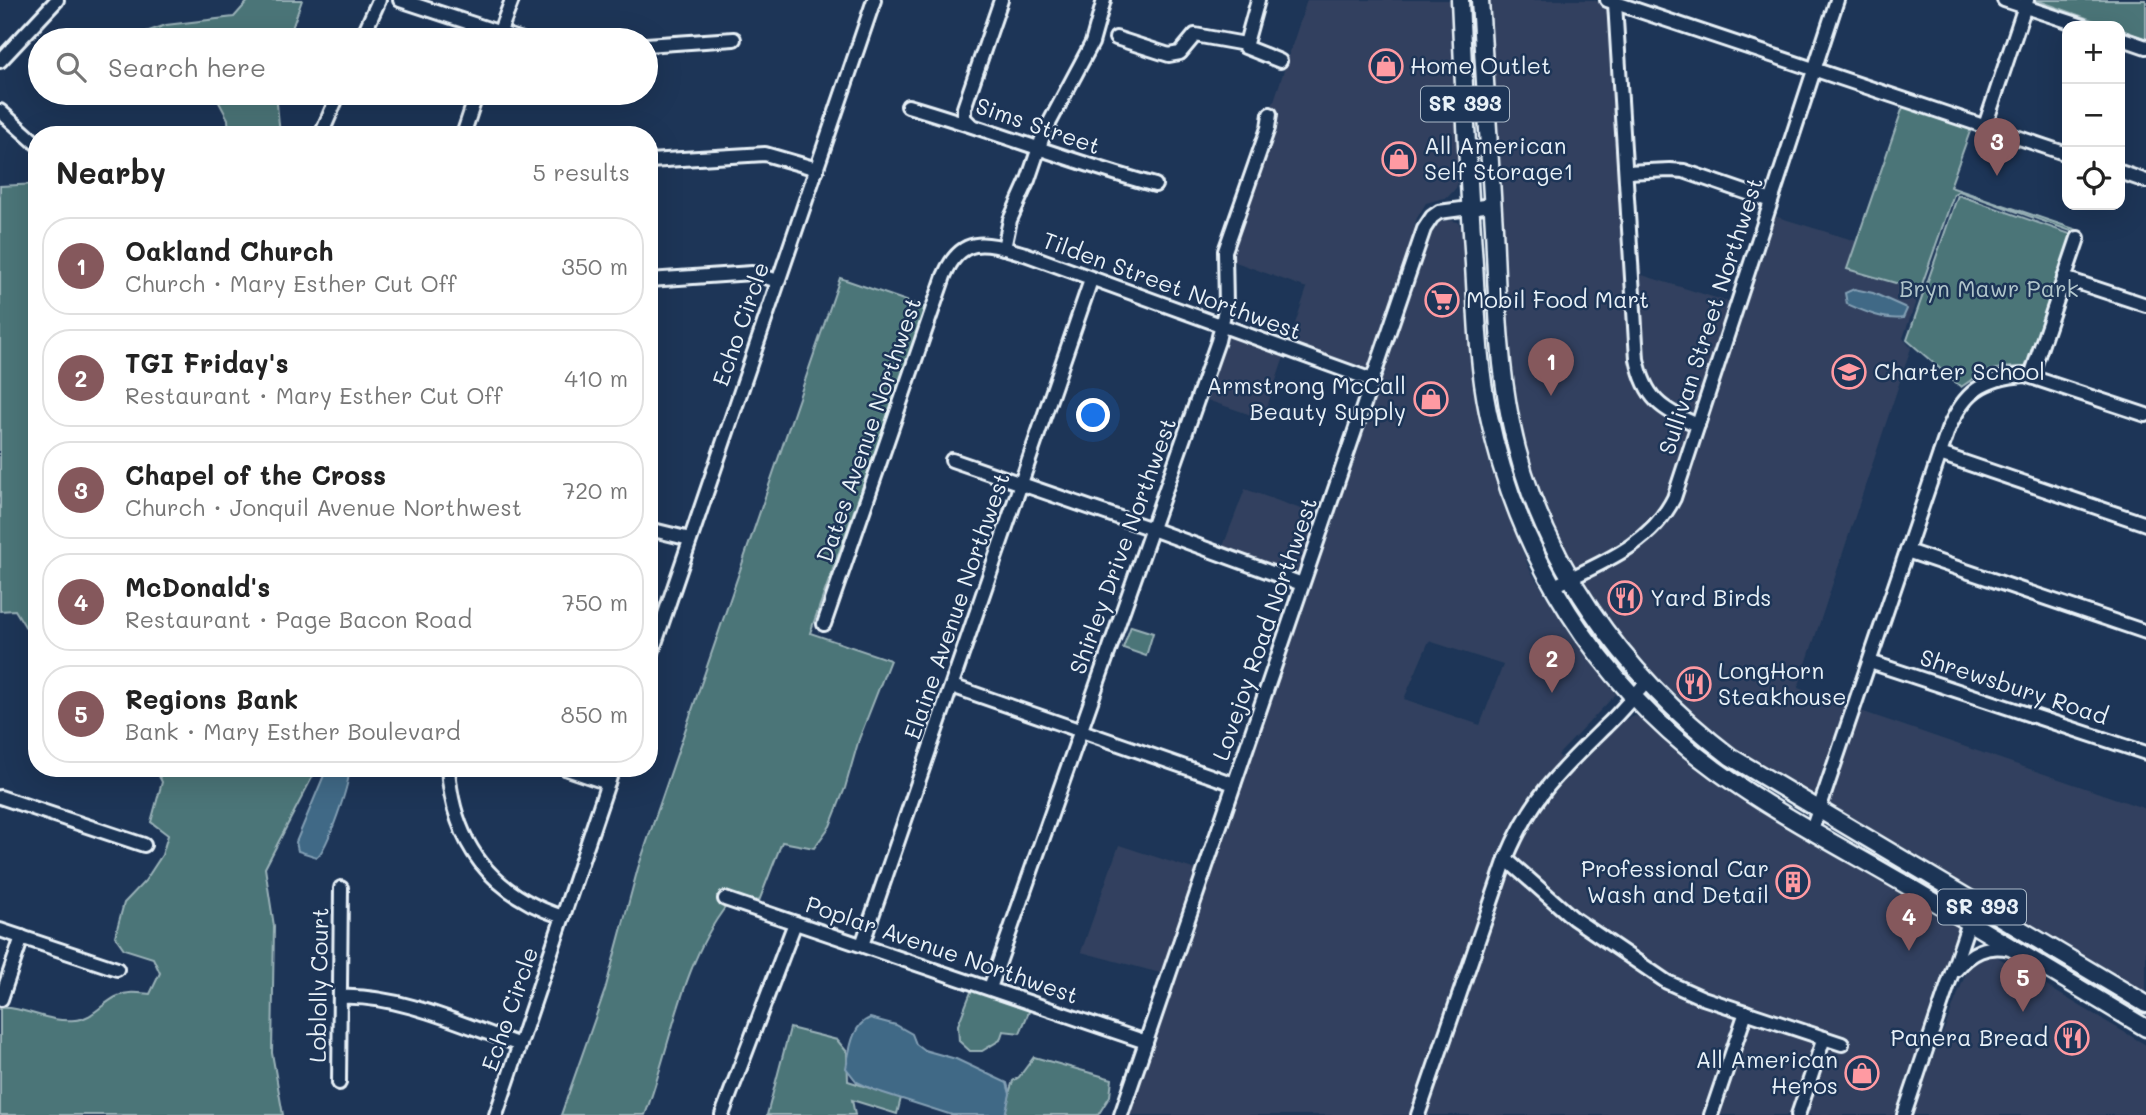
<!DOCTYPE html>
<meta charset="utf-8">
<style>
:root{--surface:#fff;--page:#f6f6f6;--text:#222;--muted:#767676;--line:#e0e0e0;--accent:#85585c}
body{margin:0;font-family:Mali,sans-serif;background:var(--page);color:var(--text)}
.controls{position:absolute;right:21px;top:21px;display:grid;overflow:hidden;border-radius:14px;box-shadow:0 7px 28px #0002}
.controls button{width:63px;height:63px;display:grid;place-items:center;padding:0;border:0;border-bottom:2px solid var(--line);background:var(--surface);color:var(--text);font:35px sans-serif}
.you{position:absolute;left:1094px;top:416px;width:24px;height:24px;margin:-18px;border:5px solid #fff;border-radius:50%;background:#1a73e8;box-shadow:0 0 0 10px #1a73e833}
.badge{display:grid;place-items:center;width:46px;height:46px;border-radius:50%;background:var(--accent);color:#fff;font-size:23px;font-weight:700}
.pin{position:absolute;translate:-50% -58px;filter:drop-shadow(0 2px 4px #0008)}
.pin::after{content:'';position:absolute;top:37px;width:24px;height:21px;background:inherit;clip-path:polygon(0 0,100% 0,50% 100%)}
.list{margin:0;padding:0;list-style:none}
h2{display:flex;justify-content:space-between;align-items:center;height:91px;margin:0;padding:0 28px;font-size:30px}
h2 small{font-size:23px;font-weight:400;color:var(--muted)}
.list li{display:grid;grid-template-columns:46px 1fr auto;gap:21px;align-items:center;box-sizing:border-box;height:98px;margin:0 14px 14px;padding:0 14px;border:2px solid var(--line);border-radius:28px}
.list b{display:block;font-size:26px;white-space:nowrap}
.list p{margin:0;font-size:23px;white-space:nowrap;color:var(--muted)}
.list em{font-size:23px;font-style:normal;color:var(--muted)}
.icon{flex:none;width:38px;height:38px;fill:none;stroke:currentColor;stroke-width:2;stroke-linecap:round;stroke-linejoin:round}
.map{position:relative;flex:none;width:2146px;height:1115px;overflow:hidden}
.search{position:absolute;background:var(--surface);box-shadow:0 7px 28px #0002;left:28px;top:28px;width:630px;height:77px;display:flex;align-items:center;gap:18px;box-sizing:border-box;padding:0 24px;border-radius:38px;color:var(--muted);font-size:26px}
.panel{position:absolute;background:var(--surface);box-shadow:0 7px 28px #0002;left:28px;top:126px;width:630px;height:651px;border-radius:28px}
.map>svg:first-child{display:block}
.built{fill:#31415e;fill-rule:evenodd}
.green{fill:#4c7478;stroke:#9ab2b8;stroke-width:2}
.water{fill:#3f6986;stroke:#839fb4;stroke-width:2}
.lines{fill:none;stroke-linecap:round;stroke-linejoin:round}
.minor-casing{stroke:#e8f1f8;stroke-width:18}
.major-casing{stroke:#e8f1f8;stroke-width:21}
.minor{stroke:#1d3557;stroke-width:12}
.major{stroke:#1d3557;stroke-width:16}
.labels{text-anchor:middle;stroke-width:5;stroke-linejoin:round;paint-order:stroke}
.shield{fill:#1d3557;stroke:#abb9c8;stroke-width:2}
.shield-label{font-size:21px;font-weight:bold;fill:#e8f1f8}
.poi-label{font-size:23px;fill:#e8f1f8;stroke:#1d3557;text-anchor:start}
.street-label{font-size:23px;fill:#e8f1f8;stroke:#1d3557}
.park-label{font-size:23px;fill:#b1c5cb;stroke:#1d3557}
</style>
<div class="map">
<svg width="2146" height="1115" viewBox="0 0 2146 1115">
<rect width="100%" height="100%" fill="#1d3557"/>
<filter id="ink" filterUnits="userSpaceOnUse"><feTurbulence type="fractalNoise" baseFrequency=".0143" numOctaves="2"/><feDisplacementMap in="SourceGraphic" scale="14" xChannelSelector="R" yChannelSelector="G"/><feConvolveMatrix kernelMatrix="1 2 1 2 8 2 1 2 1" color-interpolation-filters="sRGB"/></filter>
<g filter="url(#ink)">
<g class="built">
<polygon points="1307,0 1451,0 1459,179 1456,188 1448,197 1426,203 1417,218 1414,228 1419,229 1369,374 1288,345 1307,288 1230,260 1230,252 1271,110"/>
<polygon points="1487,0 1593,0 1611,6 1635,374 1692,427 1669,496 1662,511 1639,536 1577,569 1567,555 1543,503 1528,464 1511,386 1502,270"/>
<polygon points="1631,176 1642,275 1732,303 1694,419 1676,412 1654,393 1642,358"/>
<polygon points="1771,215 1856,241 1847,269 1920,290 1903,338 1911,348 1798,688 1849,707 1817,800 1718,739 1654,680 1633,656 1602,614 1582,578 1645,543 1671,516 1679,499"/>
<path d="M1448,220L1458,222L1461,226L1479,419L1490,465L1529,568L1572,637L1616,694L1558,755L1563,760L1536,792L1511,833L1499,859L1413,1115H1127L1428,232L1438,222ZM1429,641L1503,665L1480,725L1404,699Z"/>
<polygon points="1225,332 1285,354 1263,419 1204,399"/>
<polygon points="1245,489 1320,516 1299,578 1222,549"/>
<polygon points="1858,710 2146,809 2146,996 1826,805"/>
<polygon points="1635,716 1642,719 1694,765 1731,792 1959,926 1958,935 1899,1115 1804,1115 1827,1044 1845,1050 1847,1042 1704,994 1670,978 1576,915 1512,859 1521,837 1544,797 1572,767 1624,720"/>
<polygon points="1119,845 1199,871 1164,974 1081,952"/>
<polygon points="1508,868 1601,944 1740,1015 1706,1115 1423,1115"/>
<polygon points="1994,955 2146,1045 2146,1115 1911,1115 1969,965 1983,956"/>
<polygon points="1749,1018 1818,1041 1793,1115 1716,1115"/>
</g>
<g class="green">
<polygon points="249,0 302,0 288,40 123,40 166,25 234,17"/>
<polygon points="2036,0 2146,0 2146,39 2120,30 2120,26 2109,26"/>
<polygon points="214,93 276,93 280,135 229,135 228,119"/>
<polygon points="1904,104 1972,126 1950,187 2080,231 2079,234 1959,191 1954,194 1920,290 1847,269"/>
<polygon points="37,184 37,639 26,628 15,610 0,611 0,186"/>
<path d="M1958,195L2073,235L2026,367C1996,366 1985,370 1961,387L1907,340Z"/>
<path d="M840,278L927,308L810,633L890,660L859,739L845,788L830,826L814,848L782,842L759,901L721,894L719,902L727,905C681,964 671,1046 645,1115H561L605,990L638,868Z"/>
<polygon points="1131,626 1153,633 1146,656 1123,648"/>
<path d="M153,768H317L265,868L274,926L272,1053L283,1115H0V1008C24,1006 47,1023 75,1020C93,1019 103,1002 118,996C128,991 139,993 150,994L160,973L153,958L124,949L115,936L124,903L145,881L162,855L168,835L151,822L162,782L156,770Z"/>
<polygon points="973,987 1031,1007 1020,1033 1003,1031 1000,1040 982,1051 970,1051 959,1041 958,1025"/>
<polygon points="790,1028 837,1040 847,1052 848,1081 901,1098 897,1114 852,1100 855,1115 767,1115"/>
<polygon points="1034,1057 1112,1079 1110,1096 1098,1115 1002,1115 1013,1081 1019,1077"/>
</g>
<g class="water">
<path d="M1854,289L1873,293L1904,307L1907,309L1903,318C1885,321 1863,311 1847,304L1845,293Z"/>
<path d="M327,768H349C351,782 327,849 317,857L298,851L296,842Z"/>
<path d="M870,1018L896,1025L912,1034L916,1044L924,1050L956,1059L1007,1083L1010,1094L1005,1115H952L874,1090L857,1082L846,1068C850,1050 851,1026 870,1018Z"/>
</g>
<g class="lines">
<defs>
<g id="minor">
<polyline points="400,0 522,40"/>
<polyline points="1258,0 1245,47 1280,61"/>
<polyline points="1607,0 2067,154"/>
<polyline points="2004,0 2083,26"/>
<path d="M1615,3L1637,359C1645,398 1661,410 1698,425"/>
<polyline points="1116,38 1169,55 1180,53 1195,35 1245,44"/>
<polyline points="2120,38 2146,47"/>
<polyline points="497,39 512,0"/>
<polyline points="361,40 379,0"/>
<polyline points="646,45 734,39"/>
<polyline points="0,61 57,0"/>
<path d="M908,106C991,130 1072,162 1155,185"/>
<polyline points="0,111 37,144"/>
<polyline points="970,124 964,118 964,108 1001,0"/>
<polyline points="1985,126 2027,0"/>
<polyline points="321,135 339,93"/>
<polyline points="463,135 477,93"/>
<polyline points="649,161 765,154 817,169"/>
<polyline points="1626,172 1670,170 1684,171 1771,201"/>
<polyline points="2120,172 2146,181"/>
<polyline points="1004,248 1010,220 1028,180 1044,133 1092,43 1104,0"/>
<polyline points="2064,278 2146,305"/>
<polyline points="649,280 752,273 778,281"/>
<polyline points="2031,376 2078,238"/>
<polyline points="1940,454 2146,524"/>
<polyline points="952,460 1152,529 1302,584"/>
<polyline points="649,529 690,539"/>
<polyline points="1907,551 2146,632"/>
<path d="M1552,587C1599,564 1650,546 1674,498L1837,0"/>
<path d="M824,624L944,276C962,233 987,243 1025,254L1372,380"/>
<polyline points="649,661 874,0"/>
<polyline points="1870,662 2146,753"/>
<polyline points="952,686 1234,784"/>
<path d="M448,768C453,843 491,894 563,917"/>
<polyline points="567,769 608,783"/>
<polyline points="0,797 144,845"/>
<path d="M1812,830L1948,430C1964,392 1983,378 2025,375L2146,415"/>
<polyline points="1506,859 1573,918 1667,982 1703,998 1842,1044"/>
<polyline points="725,899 1146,1042"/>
<polyline points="0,930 117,969"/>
<polyline points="862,945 1091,280"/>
<path d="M1956,970C1971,952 1987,944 2010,949"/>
<polyline points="990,988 1218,341 1226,305 1225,251 1268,128 1270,114"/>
<path d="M341,997C398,994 466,1026 520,1045"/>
<polyline points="1,999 22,937"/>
<polyline points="339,1083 341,888"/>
<polyline points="496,1115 613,768"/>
<polyline points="722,1115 795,923"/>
<polyline points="1121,1115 1424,229 1432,217 1439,212 1492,205"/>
<path d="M1418,1115L1506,859C1532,796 1559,772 1606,726C1621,712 1633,696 1647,682"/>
<polyline points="1711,1115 1746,1012"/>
<polyline points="1798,1115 1824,1038"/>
<polyline points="1904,1115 1969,922 1980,906"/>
</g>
<g id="major">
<path d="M1460,0C1464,88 1468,176 1474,264C1477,314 1478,364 1488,412C1517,555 1598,684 1716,770C1774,812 1839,846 1901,882C1983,930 2064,979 2146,1028"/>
<path d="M1480,0C1485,76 1489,152 1494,228C1497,293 1498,359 1511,423C1538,558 1623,675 1731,757L2146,1004"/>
</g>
</defs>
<use href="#minor" class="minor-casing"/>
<use href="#major" class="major-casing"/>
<use href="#minor" class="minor"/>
<use href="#major" class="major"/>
</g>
</g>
<defs>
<symbol id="shop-ring" viewBox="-11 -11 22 22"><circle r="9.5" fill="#1d3557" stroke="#ff9aa2" stroke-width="1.5"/><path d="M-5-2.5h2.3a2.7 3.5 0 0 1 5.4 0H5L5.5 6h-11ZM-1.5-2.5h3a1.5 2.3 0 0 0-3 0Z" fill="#ff9aa2"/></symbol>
<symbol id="supermarket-ring" viewBox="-11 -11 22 22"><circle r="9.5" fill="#1d3557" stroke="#ff9aa2" stroke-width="1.5"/><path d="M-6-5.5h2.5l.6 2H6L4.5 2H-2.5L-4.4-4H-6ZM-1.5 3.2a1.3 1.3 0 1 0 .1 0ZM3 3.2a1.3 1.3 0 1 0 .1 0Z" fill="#ff9aa2"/></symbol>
<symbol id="school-ring" viewBox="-11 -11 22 22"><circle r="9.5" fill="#1d3557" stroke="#ff9aa2" stroke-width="1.5"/><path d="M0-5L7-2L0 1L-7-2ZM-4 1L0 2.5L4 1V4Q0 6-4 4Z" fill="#ff9aa2"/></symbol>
<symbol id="restaurant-ring" viewBox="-11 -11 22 22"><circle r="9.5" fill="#1d3557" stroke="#ff9aa2" stroke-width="1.5"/><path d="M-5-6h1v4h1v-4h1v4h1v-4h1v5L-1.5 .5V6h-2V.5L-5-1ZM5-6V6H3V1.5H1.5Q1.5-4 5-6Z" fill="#ff9aa2"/></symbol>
<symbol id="building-ring" viewBox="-11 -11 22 22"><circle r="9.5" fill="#1d3557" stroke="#ff9aa2" stroke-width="1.5"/><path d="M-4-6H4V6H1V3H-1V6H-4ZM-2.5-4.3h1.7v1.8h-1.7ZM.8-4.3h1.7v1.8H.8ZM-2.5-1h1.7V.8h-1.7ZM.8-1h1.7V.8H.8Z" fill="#ff9aa2"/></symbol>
</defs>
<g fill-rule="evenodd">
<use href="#shop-ring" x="1367" y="47" width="38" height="38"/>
<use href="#shop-ring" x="1380" y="140" width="38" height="38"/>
<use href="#supermarket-ring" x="1423" y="281" width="38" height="38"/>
<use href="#school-ring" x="1830" y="353" width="38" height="38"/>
<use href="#shop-ring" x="1412" y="380" width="38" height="38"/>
<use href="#restaurant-ring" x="1606" y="579" width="38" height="38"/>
<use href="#restaurant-ring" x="1675" y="665" width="38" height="38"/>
<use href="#building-ring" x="1774" y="863" width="38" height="38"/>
<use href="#restaurant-ring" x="2053" y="1019" width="38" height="38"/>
<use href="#shop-ring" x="1843" y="1054" width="38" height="38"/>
</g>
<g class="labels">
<g class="shield">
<rect x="1421" y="86.5" width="88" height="35" rx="5"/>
<rect x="1938" y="889.5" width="88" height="35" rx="5"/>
</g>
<g class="shield-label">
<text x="1465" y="111">SR 393</text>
<text x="1982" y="914">SR 393</text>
</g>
<g class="poi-label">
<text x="1410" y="74">Home Outlet</text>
<text x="1424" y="154">All American<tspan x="1424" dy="26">Self Storage1</tspan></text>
<text x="1466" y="308">Mobil Food Mart</text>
<text x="1874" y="380">Charter School</text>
<text x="1406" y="394" text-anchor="end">Armstrong McCall<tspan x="1406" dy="26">Beauty Supply</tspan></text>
<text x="1650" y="606">Yard Birds</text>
<text x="1718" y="679">LongHorn<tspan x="1718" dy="26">Steakhouse</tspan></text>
<text x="1769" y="877" text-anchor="end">Professional Car<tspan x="1769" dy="26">Wash and Detail</tspan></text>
<text x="2048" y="1046" text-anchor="end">Panera Bread</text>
<text x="1838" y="1068" text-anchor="end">All American<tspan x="1838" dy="26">Heros</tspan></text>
</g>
<g class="street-label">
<text transform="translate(1038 126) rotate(19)" y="8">Sims Street</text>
<text transform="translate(1172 286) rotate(20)" y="8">Tilden Street Northwest</text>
<text transform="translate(1711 316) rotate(-72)" y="8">Sullivan Street Northwest</text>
<text transform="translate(741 324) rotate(-71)" y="8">Echo Circle</text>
<text transform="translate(869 430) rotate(-71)" y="8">Dates Avenue Northwest</text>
<text transform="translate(1123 546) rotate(-70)" y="8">Shirley Drive Northwest</text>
<text transform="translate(957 606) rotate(-71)" y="8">Elaine Avenue Northwest</text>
<text transform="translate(1265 629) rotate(-71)" y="8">Lovejoy Road Northwest</text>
<text transform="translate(2014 687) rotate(18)" y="8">Shrewsbury Road</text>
<text transform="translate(942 950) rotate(19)" y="8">Poplar Avenue Northwest</text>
<text transform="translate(319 985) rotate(-89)" y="8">Loblolly Court</text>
<text transform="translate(510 1009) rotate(-71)" y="8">Echo Circle</text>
</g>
<g class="park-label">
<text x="1989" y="297">Bryn Mawr Park</text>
</g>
</g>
</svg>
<div class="controls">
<button>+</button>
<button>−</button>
<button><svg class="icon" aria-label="locate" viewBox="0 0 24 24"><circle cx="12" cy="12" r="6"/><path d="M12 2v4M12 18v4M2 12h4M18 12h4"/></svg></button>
</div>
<div class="you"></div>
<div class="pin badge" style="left:1551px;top:396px">1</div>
<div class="pin badge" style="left:1552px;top:693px">2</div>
<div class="pin badge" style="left:1997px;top:176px">3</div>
<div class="pin badge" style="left:1909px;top:951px">4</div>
<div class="pin badge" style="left:2023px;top:1012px">5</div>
<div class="search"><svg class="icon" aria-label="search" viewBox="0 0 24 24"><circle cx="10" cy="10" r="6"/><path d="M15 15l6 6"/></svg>Search here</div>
<section class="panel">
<h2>Nearby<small>5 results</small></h2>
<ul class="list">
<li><span class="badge">1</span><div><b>Oakland Church</b><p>Church · Mary Esther Cut Off</p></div><em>350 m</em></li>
<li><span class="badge">2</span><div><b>TGI Friday's</b><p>Restaurant · Mary Esther Cut Off</p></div><em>410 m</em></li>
<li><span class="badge">3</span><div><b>Chapel of the Cross</b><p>Church · Jonquil Avenue Northwest</p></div><em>720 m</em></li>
<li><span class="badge">4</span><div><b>McDonald's</b><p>Restaurant · Page Bacon Road</p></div><em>750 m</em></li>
<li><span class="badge">5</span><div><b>Regions Bank</b><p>Bank · Mary Esther Boulevard</p></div><em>850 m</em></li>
</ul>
</section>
</div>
